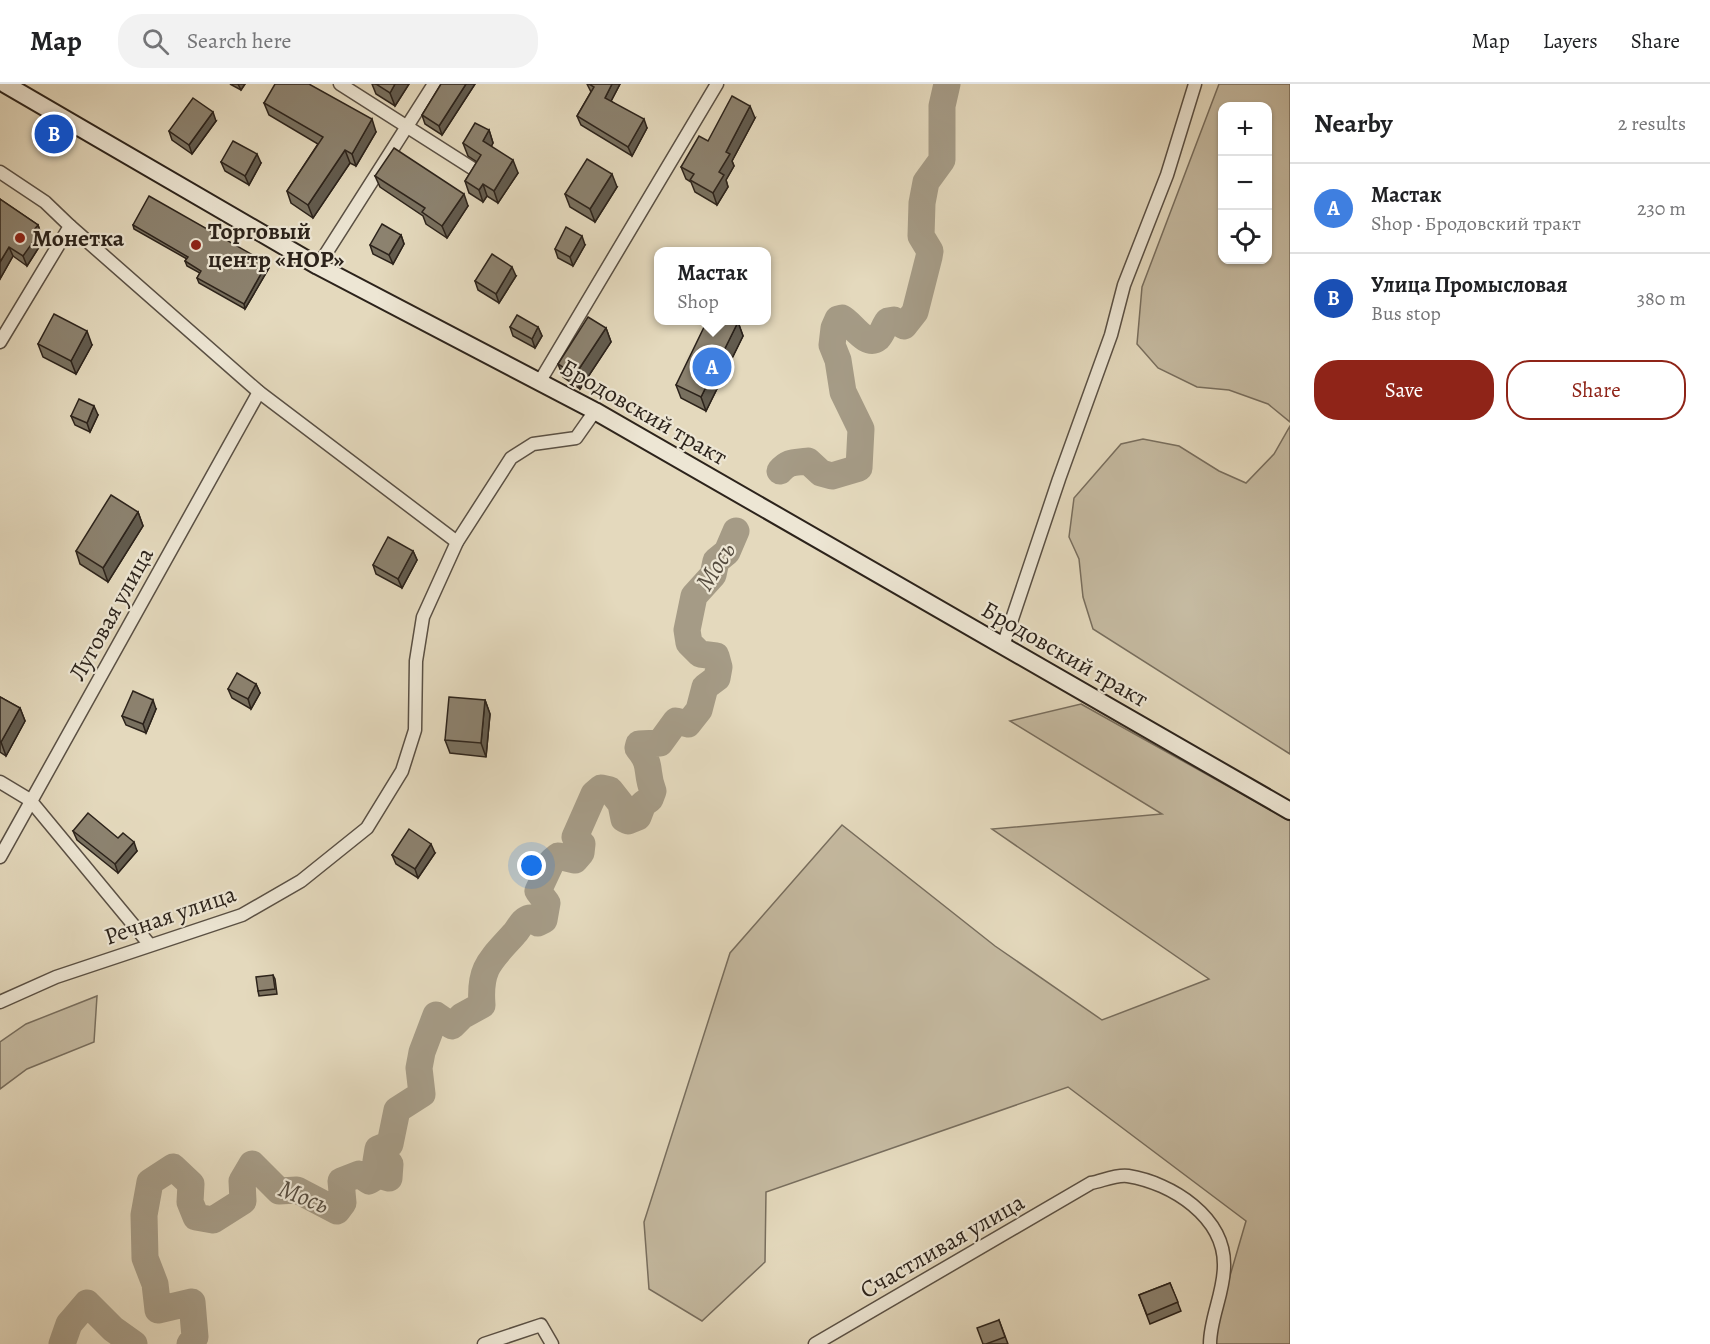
<!DOCTYPE html>
<meta charset="utf-8">
<style>
:root{--surface:#fff;--page:#f2f2f2;--text:#202124;--muted:#757577;--line:#e0e0e0;--accent:#8f2418}
body{margin:0;font-family:Alegreya,serif;background:var(--page);color:var(--text)}
.controls{position:absolute;right:18px;top:18px;display:grid;overflow:hidden;border-radius:12px;box-shadow:0 2px 4px #0004}
.controls button{width:54px;height:54px;display:grid;place-items:center;padding:0;border:0;border-bottom:2px solid var(--line);background:var(--surface);color:var(--text);font:30px sans-serif}
.you{position:absolute;left:532px;top:782px;width:21px;height:21px;margin:-15px;border:4px solid #fff;border-radius:50%;background:#1a73e8;box-shadow:0 0 0 9px #1a73e833}
.badge{display:grid;place-items:center;width:39px;height:39px;border-radius:50%;background:var(--accent);color:#fff;font-size:20px;font-weight:700}
.pin{position:absolute;translate:-50% -50%;border:3px solid #fff;box-shadow:0 2px 6px #0006}
.popup{position:absolute;left:654px;top:163px;width:117px;height:78px;box-sizing:border-box;display:grid;place-content:center;border-radius:12px;background:var(--surface);filter:drop-shadow(0 2px 4px #0005);font-size:20px;white-space:nowrap;color:var(--muted)}
.popup b{font-size:22px;color:var(--text)}
.popup::after{content:'';position:absolute;left:50%;top:100%;margin-left:-12px;border:12px solid transparent;border-top-color:var(--surface)}
.list{margin:0;padding:0;list-style:none}
h2{display:flex;justify-content:space-between;align-items:center;height:78px;margin:0;padding:0 24px;font-size:26px}
h2 small{font-size:20px;font-weight:400;color:var(--muted)}
.list li{display:grid;grid-template-columns:39px 1fr auto;gap:18px;align-items:center;box-sizing:border-box;height:90px;padding:0 24px;border-top:2px solid var(--line)}
.list b{display:block;font-size:22px;white-space:nowrap}
.list p{margin:0;font-size:20px;white-space:nowrap;color:var(--muted)}
.list em{font-size:20px;font-style:normal;color:var(--muted)}
.actions{display:flex;gap:12px;padding:18px 24px}
.actions a{flex:1;padding:14px 0;border:2px solid var(--accent);border-radius:24px;text-align:center;font-size:21px;color:var(--accent)}
.actions .main{background:var(--accent);color:#fff}
.icon{flex:none;width:33px;height:33px;fill:none;stroke:currentColor;stroke-width:2;stroke-linecap:round;stroke-linejoin:round}
.map{position:relative;flex:none;width:1290px;height:1260px;overflow:hidden}
header{display:flex;align-items:center;gap:36px;box-sizing:border-box;height:84px;padding:0 30px;background:var(--surface);border-bottom:2px solid var(--line)}
header strong{font-size:28px}
nav{display:flex;gap:33px;margin-inline-start:auto;font-size:21px}
.search{width:420px;height:54px;background:var(--page);display:flex;align-items:center;gap:15px;box-sizing:border-box;padding:0 21px;border-radius:24px;color:var(--muted);font-size:22px}
main{display:flex}
aside{flex:1;background:var(--surface)}
.map>svg:first-child{display:block}
.green{fill:#c5baa1;stroke:#786e5e;stroke-width:1.5;fill-rule:evenodd}
.lines{fill:none;stroke-linecap:round;stroke-linejoin:round}
.river{stroke:#a59b86;stroke-width:27}
.street-casing{stroke:#5a5044;stroke-width:15}
.secondary-casing{stroke:#2c231b;stroke-width:20}
.street{stroke:#ede6d4;stroke-width:12}
.secondary{stroke:#ede6d4;stroke-width:16}
.wall{fill:#78705f;stroke:#2c231b;stroke-width:1.5}
.shaded-wall{fill:#625b4e;stroke:#2c231b;stroke-width:1.5}
.building{fill:#8c826f;stroke:#2c231b;stroke-width:1.5}
.poi-dot{fill:#8f2418;stroke:#ede6d4;stroke-width:2}
.labels{text-anchor:middle;stroke-width:4.5;stroke-linejoin:round;paint-order:stroke}
.poi-label{font-size:24px;font-weight:bold;fill:#2c231b;stroke:#ede6d4;text-anchor:start}
.street-label{font-size:24px;fill:#2c231b;stroke:#ede6d4}
.water-label{font-size:26px;font-style:italic;fill:#564d40;stroke:#ede6d4}
</style>
<header>
<strong>Map</strong>
<div class="search"><svg class="icon" aria-label="search" viewBox="0 0 24 24"><circle cx="10" cy="10" r="6"/><path d="M15 15l6 6"/></svg>Search here</div>
<nav><a>Map</a><a>Layers</a><a>Share</a></nav>
</header>
<main>
<div class="map">
<svg width="1290" height="1260" viewBox="0 0 1290 1260">
<rect width="100%" height="100%" fill="#e4d9bd"/>
<filter id="stains"><feTurbulence type="fractalNoise" baseFrequency=".00333" numOctaves="4"/><feColorMatrix values="0 0 0 0 .2 0 0 0 0 .09 0 0 0 0 .02 0 0 0 .5 -.17"/></filter>
<radialGradient id="worn" r=".72"><stop offset=".6" stop-color="#630" stop-opacity="0"/><stop offset="1" stop-color="#630" stop-opacity=".3"/></radialGradient>
<g class="green">
<path d="M1219,0H1290V338L1268,320L1229,306L1197,303L1158,284L1137,260L1142,203ZM1268,22V176H1222V22Z"/>
<polygon points="1290,342 1290,670 1093,545 1083,513 1079,475 1069,453 1074,414 1121,360 1143,355 1179,362 1219,387 1246,399 1274,370"/>
<polygon points="1081,620 1290,737 1290,1260 1213,1260 1211,1257 1246,1137 1068,1003 766,1108 765,1178 702,1237 649,1205 644,1138 730,869 842,741 995,862 1102,936 1209,895 992,745 1162,730 1010,637"/>
<polygon points="97,912 94,958 27,985 0,1005 0,958 26,940"/>
</g>
<g class="lines">
<g class="river">
<path d="M780,387C789,376 796,379 808,377L821,389L832,392L859,384L861,345L843,308L838,276L832,261L834,244L838,235L842,234C852,239 866,264 878,254C882,250 884,242 888,237L894,236L904,242L915,228L929,173L930,167L921,152L922,119L926,98L942,76V22L947,0"/>
<polyline points="62,1260 69,1240 87,1219 113,1245 134,1260"/>
<path d="M190,1260L195,1253L192,1218L158,1226L155,1200L145,1174L144,1131L150,1098L173,1083L191,1100L190,1118L196,1133L213,1136L243,1117L242,1097L252,1080L279,1107L297,1106L337,1127L343,1119L341,1097L359,1090L369,1097L379,1091L389,1094L390,1080L376,1077L378,1065L390,1060L397,1026L422,1010L419,984L422,968L436,931L452,942L462,932L482,921C479,883 491,876 514,850C520,844 521,836 530,834L538,839L544,836L547,819L538,807L552,777L558,772L575,776L581,769L582,760L575,753L594,710L601,704L610,706L621,720L624,735L628,737L638,733L643,720L650,715L653,707C645,687 653,682 638,664L639,660L660,659L676,637L688,640L699,626L705,603L717,594L719,583L716,572L700,570L689,559L687,546L694,512L713,491L716,477L727,468L736,447"/>
</g>
<defs>
<g id="street">
<polyline points="340,0 475,86"/>
<polyline points="0,88 45,118 70,142 0,258"/>
<polyline points="70,142 259,308 457,458"/>
<polyline points="318,182 434,0"/>
<polyline points="540,297 717,0"/>
<polyline points="1003,562 1059,395 1111,251 1124,201 1167,91 1195,0"/>
<polyline points="0,698 30,716 150,861"/>
<polyline points="0,773 259,308"/>
<polyline points="0,918 56,893 242,831 301,797 367,744 402,687 415,646 416,577 423,533 457,458 511,374 533,360 576,354 595,327"/>
<polyline points="484,1260 541,1241 552,1260"/>
<path d="M815,1260L1091,1099C1102,1097 1117,1090 1128,1092C1172,1099 1225,1133 1224,1182C1224,1209 1210,1234 1210,1260"/>
</g>
<polyline id="secondary" points="5,0 318,182 595,327 1290,727"/>
</defs>
<use href="#street" class="street-casing"/>
<use href="#secondary" class="secondary-casing"/>
<use href="#street" class="street"/>
<use href="#secondary" class="secondary"/>
</g>
<g class="wall">
<polygon points="230,0 245,0 241,6"/>
<polygon points="372,0 409,0 395,22 376,10"/>
<polygon points="441,0 475,0 442,51 425,40 422,31"/>
<polygon points="587,0 620,0 611,17 647,44 632,72 581,41 577,32 591,8"/>
<polygon points="264,19 376,48 356,82 350,79 313,134 291,119 287,107 318,60 269,31"/>
<polygon points="755,34 732,77 734,82 726,96 728,103 717,121 695,108 691,98 686,95 681,83 708,57"/>
<polygon points="216,37 192,70 172,56 169,47"/>
<polygon points="489,46 493,59 491,63 518,89 498,119 487,112 483,118 469,109 465,97 477,78 468,72 463,59"/>
<polygon points="221,78 261,79 249,101 225,87"/>
<polygon points="375,92 468,122 447,154 426,140 423,132 380,103"/>
<polygon points="617,103 595,138 570,123 565,110"/>
<polygon points="0,115 38,141 41,150 39,154 41,160 27,182 13,172 0,195"/>
<polygon points="133,141 269,184 245,225 199,199 197,194 200,189 187,182 185,177 187,175 134,145"/>
<polygon points="401,151 404,160 393,180 373,170 370,161"/>
<polygon points="585,161 573,182 558,174 555,165"/>
<polygon points="516,192 499,219 478,206 475,197"/>
<polygon points="738,238 743,252 706,327 681,314 676,301"/>
<polygon points="510,243 538,243 542,252 535,264 513,252"/>
<polygon points="606,244 611,258 580,305 563,293 558,280"/>
<polygon points="38,260 92,261 76,290 43,273"/>
<polygon points="98,331 90,348 75,341 71,332"/>
<polygon points="138,428 143,442 108,498 80,480 76,467"/>
<polygon points="413,467 417,476 402,504 376,490 373,481"/>
<polygon points="256,600 260,609 251,625 232,614 228,605"/>
<polygon points="0,613 20,624 25,637 6,672 0,668"/>
<polygon points="485,616 490,630 486,673 450,669 445,656"/>
<polygon points="156,625 146,649 126,641 122,632"/>
<polygon points="73,747 118,754 137,767 118,789 77,756"/>
<polygon points="435,769 418,794 396,780 392,771"/>
<polygon points="273,891 275,895 277,910 259,912 258,907"/>
<polygon points="1170,1199 1181,1227 1150,1240 1139,1211"/>
<polygon points="999,1236 1008,1260 983,1260"/>
</g>
<g class="shaded-wall">
<polygon points="238,0 245,0 241,6"/>
<polygon points="395,0 409,0 395,22 390,9"/>
<polygon points="466,0 475,0 442,51 439,42"/>
<polygon points="612,0 620,0 608,23 605,14"/>
<polygon points="750,22 755,34 732,77 734,82 726,96 728,103 717,121 713,109 719,88 726,68"/>
<polygon points="213,28 216,37 192,70 189,61"/>
<polygon points="372,35 376,48 356,82 352,70"/>
<polygon points="644,35 647,44 632,72 628,63"/>
<polygon points="489,46 493,59 487,70 483,57"/>
<polygon points="345,66 350,79 313,134 308,121"/>
<polygon points="257,70 261,79 249,101 245,92"/>
<polygon points="513,76 518,89 498,119 494,107"/>
<polygon points="612,90 617,103 595,138 590,125"/>
<polygon points="483,100 487,112 483,118 479,106"/>
<polygon points="464,110 468,122 447,154 442,142"/>
<polygon points="38,141 41,150 39,154 41,160 27,182 23,172 33,147"/>
<polygon points="401,151 404,160 393,180 389,171"/>
<polygon points="582,152 585,161 573,182 570,173"/>
<polygon points="9,163 13,172 0,195 0,178"/>
<polygon points="267,179 269,184 245,225 244,220"/>
<polygon points="512,183 516,192 499,219 496,210"/>
<polygon points="738,238 743,252 706,327 701,313"/>
<polygon points="538,243 542,252 535,264 532,255"/>
<polygon points="606,244 611,258 580,305 575,291"/>
<polygon points="87,247 92,261 76,290 71,277"/>
<polygon points="94,322 98,331 90,348 87,339"/>
<polygon points="138,428 143,442 108,498 103,484"/>
<polygon points="413,467 417,476 402,504 398,495"/>
<polygon points="256,600 260,609 251,625 248,615"/>
<polygon points="153,616 156,625 146,649 143,640"/>
<polygon points="485,616 490,630 486,673 481,659"/>
<polygon points="20,624 25,637 6,672 1,658"/>
<polygon points="134,758 137,767 118,789 115,780"/>
<polygon points="431,760 435,769 418,794 415,785"/>
</g>
<g class="building">
<polygon points="275,0 309,0 372,35 352,70 345,66 308,121 287,107 323,53 264,19"/>
<polygon points="376,0 395,0 390,9"/>
<polygon points="441,0 466,0 439,42 422,31"/>
<polygon points="589,0 612,0 605,14 644,35 628,63 577,32 594,3"/>
<polygon points="732,12 750,22 726,68 730,70 719,88 724,91 713,109 690,96 694,90 681,83 699,52 708,57"/>
<polygon points="193,14 213,28 189,61 169,47"/>
<polygon points="475,39 489,46 483,57 513,76 494,107 483,100 479,106 465,97 481,71 463,59"/>
<polygon points="233,57 257,70 245,92 221,78"/>
<polygon points="394,64 464,110 442,142 422,128 425,124 375,92"/>
<polygon points="587,75 612,90 590,125 565,110"/>
<polygon points="149,112 267,179 244,220 197,194 201,187 185,177 188,173 133,141"/>
<polygon points="0,115 38,141 33,147 38,151 23,172 9,163 0,178"/>
<polygon points="382,140 401,151 389,171 370,161"/>
<polygon points="566,143 582,152 570,173 555,165"/>
<polygon points="492,170 512,183 496,210 475,197"/>
<polygon points="54,230 87,247 71,277 38,260"/>
<polygon points="517,231 538,243 532,255 510,243"/>
<polygon points="588,233 606,244 575,291 558,280"/>
<polygon points="707,237 734,237 738,238 701,313 676,301"/>
<polygon points="79,315 94,322 87,339 71,332"/>
<polygon points="111,411 138,428 103,484 76,467"/>
<polygon points="388,453 413,467 398,495 373,481"/>
<polygon points="237,589 256,600 248,615 228,605"/>
<polygon points="133,607 153,616 143,640 122,632"/>
<polygon points="0,613 20,624 1,658 0,657"/>
<polygon points="449,613 485,616 481,659 445,656"/>
<polygon points="88,729 118,754 123,749 134,758 115,780 73,747"/>
<polygon points="409,745 431,760 415,785 392,771"/>
<polygon points="273,891 275,905 258,907 256,893"/>
<polygon points="1170,1199 1178,1218 1147,1231 1139,1211"/>
<polygon points="999,1236 1005,1253 986,1260 983,1260 977,1244"/>
</g>
<g class="poi-dot">
<circle cx="20" cy="154" r="6"/>
<circle cx="196" cy="161" r="6"/>
</g>
<g class="labels">
<g class="poi-label">
<text x="208" y="155">Торговый<tspan x="208" dy="28">центр «НОР»</tspan></text>
<text x="32" y="162">Монетка</text>
</g>
<g class="street-label">
<text transform="translate(644 328) rotate(30)" y="8">Бродовский тракт</text>
<text transform="translate(111 530) rotate(-61)" y="8">Луговая улица</text>
<text transform="translate(1065 570) rotate(30)" y="8">Бродовский тракт</text>
<text transform="translate(170 831) rotate(-19)" y="8">Речная улица</text>
<text transform="translate(942 1162) rotate(-30)" y="8">Счастливая улица</text>
</g>
<g class="water-label">
<text transform="translate(715 482) rotate(-58)" y="9">Мось</text>
<text transform="translate(304 1112) rotate(22)" y="9">Мось</text>
</g>
</g>
<rect width="100%" height="100%" filter="url(#stains)"/>
<rect width="100%" height="100%" fill="url(#worn)"/>
</svg>
<div class="controls">
<button>+</button>
<button>−</button>
<button><svg class="icon" aria-label="locate" viewBox="0 0 24 24"><circle cx="12" cy="12" r="6"/><path d="M12 2v4M12 18v4M2 12h4M18 12h4"/></svg></button>
</div>
<div class="you"></div>
<div class="pin badge" style="left:712px;top:283px;background:#3f7fe0">A</div>
<div class="popup"><b>Мастак</b>Shop</div>
<div class="pin badge" style="left:54px;top:50px;background:#1a4fb4">B</div>
</div>
<aside>
<h2>Nearby<small>2 results</small></h2>
<ul class="list">
<li><span class="badge" style="background:#3f7fe0">A</span><div><b>Мастак</b><p>Shop · Бродовский тракт</p></div><em>230 m</em></li>
<li><span class="badge" style="background:#1a4fb4">B</span><div><b>Улица Промысловая</b><p>Bus stop</p></div><em>380 m</em></li>
</ul>
<div class="actions"><a class="main">Save</a><a>Share</a></div>
</aside>
</main>
